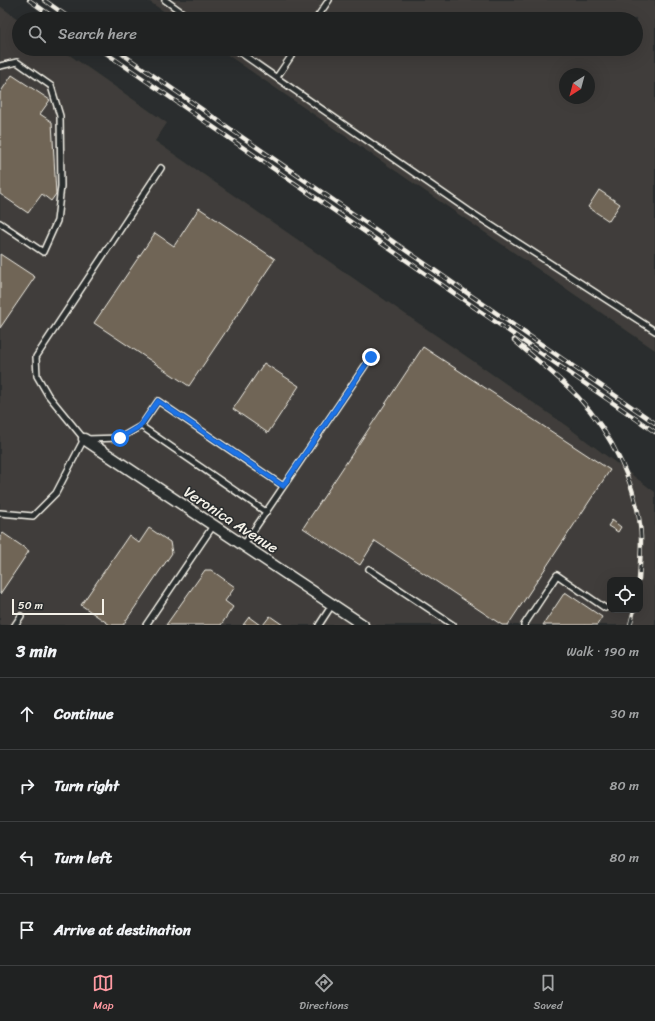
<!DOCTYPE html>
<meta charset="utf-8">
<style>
:root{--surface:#202222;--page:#2d2f2f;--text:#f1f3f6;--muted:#a2a4a5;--line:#3d3f40;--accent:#ff9aa2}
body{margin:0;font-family:Sriracha,sans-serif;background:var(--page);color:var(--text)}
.controls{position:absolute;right:12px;bottom:12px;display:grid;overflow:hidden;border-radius:8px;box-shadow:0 4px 16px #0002}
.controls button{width:36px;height:36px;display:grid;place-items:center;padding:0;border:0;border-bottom:1px solid var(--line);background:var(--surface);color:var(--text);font:20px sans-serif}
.compass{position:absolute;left:559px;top:68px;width:36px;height:36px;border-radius:50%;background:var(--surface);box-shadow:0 4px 16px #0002;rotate:216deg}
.scale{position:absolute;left:12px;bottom:10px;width:92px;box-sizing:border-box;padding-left:4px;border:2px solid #f4f1e8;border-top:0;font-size:11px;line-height:14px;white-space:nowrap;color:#f4f1e8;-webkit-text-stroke:3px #2a2d2e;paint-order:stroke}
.stop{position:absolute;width:12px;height:12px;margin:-9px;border:3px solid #1a73e8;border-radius:50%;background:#fff}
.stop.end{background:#1a73e8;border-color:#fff;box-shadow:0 1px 4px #0008}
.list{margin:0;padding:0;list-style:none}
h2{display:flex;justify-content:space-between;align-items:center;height:52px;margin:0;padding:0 16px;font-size:17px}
h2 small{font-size:13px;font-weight:400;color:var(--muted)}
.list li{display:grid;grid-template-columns:26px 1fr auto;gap:12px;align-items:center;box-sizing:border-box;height:72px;padding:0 16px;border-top:1px solid var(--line)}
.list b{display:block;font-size:15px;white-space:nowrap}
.list em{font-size:13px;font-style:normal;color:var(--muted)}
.icon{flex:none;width:22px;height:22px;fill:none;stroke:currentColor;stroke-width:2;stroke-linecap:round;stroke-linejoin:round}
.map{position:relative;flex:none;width:655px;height:625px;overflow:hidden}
.search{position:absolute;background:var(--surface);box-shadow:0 4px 16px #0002;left:12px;right:12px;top:12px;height:44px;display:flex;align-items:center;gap:10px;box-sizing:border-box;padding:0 14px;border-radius:22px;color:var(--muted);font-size:15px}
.sheet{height:340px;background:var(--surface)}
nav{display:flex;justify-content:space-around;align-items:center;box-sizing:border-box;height:56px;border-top:1px solid var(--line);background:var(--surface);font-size:11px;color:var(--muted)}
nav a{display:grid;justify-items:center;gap:2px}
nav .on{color:var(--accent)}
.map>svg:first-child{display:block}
.built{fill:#3f3e3a;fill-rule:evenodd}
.building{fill:#706557;stroke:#f4f1e8}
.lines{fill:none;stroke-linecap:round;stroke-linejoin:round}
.service-casing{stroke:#f4f1e8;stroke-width:8}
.minor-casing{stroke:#f4f1e8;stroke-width:13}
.service{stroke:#2a2d2e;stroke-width:5}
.minor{stroke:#2a2d2e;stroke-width:10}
.rail-casing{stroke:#f4f1e8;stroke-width:4.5}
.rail{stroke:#2a2d2e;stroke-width:3;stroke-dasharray:9;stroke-linecap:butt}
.route{stroke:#1a73e8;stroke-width:5}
.labels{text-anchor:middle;stroke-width:3;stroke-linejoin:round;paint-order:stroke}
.street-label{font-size:15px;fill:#f4f1e8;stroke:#2a2d2e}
</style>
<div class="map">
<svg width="655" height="625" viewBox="0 0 655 625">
<rect width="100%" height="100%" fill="#2a2d2e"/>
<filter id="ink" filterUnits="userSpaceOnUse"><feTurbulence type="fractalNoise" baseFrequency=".025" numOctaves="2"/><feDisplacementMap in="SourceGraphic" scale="8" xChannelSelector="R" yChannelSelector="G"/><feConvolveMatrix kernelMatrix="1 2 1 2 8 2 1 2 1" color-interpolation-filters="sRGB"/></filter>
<g filter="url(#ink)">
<g class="built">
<path d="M147,0H655V350L219,49H636V19H175ZM565,74H589V98H565Z"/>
<path d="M0,6L19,20V49H61L167,123L155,141L557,419L655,492V625H0ZM610,580H640V610H610Z"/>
</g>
<g class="building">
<polygon points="12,75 50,100 40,114 52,122 56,194 51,201 42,194 28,213 0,194 0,93"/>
<polygon points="599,190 620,204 609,221 588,207"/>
<polygon points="199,208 275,259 189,386 94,323 155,233 174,246"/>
<polygon points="0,254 35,277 0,328"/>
<polygon points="423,347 610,470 508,625 502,625 375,541 360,565 303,528"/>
<polygon points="264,363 299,386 268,433 233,409"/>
<polygon points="612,520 621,527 618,532 608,526"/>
<polygon points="149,528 170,542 172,553 123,625 110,625 81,605 129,535 139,543"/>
<polygon points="3,533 29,551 0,594 0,537"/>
<polygon points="205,570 211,570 235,587 225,601 233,607 221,625 166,625"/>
<polygon points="565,592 602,617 597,625 543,625"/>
<polygon points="270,616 283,625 263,625"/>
<polygon points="249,617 260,625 243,625"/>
</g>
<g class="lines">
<defs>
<g id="service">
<polyline points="165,0 191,19"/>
<polyline points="316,19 329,0"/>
<polyline points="235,49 469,211 655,331"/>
<polyline points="0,66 17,62 51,86 60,116 61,186 57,221 43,252 0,223"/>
<polyline points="277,77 296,49"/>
<polyline points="84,439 48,395 37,376 36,357 161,168"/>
<polyline points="87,439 120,438 141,426"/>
<polyline points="266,512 141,426 158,401 283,486"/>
<polyline points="0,513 33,516 56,493 84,439"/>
<polyline points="243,546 371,357"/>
<polyline points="369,569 453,625"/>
<polyline points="15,625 21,616"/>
<polyline points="146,625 213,526"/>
<polyline points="319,625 332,605"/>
<polyline points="524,625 557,575 605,608"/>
</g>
<polyline id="minor" points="84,439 363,625"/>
</defs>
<use href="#service" class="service-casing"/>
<use href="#minor" class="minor-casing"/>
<use href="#service" class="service"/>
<use href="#minor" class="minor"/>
<defs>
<g id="rail">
<polyline points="29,0 56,19"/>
<polyline points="44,0 71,19"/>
<polyline points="100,49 655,432"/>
<polyline points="115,49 655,423"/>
<path d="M514,340C535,359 559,377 578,397C611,432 639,489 641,537C641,551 640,566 639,580"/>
<polyline points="630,625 634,610"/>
</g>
</defs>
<use href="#rail" class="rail-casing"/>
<use href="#rail" class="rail"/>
</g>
</g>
<g class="lines" filter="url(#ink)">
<polyline class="route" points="120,438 140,426 158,401 283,486 371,357"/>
</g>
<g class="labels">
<g class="street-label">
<text transform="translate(231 520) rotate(33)" y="5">Veronica Avenue</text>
</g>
</g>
</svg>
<div class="controls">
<button><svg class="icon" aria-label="locate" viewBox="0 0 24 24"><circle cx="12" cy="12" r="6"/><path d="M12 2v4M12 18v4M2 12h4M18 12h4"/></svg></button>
</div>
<svg class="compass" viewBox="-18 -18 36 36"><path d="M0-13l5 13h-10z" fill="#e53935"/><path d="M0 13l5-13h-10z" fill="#a2a4a5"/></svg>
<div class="scale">50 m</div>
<div class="stop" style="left:120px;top:438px"></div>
<div class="stop end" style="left:371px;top:357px"></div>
<div class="search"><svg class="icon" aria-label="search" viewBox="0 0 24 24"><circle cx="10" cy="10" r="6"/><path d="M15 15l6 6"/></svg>Search here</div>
</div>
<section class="sheet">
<h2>3 min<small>Walk · 190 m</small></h2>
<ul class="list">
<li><svg class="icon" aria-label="ahead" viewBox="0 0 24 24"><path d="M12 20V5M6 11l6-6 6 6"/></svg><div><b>Continue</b></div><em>30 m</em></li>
<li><svg class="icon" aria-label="right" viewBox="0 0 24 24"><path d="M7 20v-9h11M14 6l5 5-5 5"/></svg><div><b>Turn right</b></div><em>80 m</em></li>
<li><svg class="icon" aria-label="left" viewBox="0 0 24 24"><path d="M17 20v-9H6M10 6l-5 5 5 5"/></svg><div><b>Turn left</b></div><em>80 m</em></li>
<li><svg class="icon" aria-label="arrive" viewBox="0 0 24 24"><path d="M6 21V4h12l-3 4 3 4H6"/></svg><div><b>Arrive at destination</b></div></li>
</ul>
</section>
<nav>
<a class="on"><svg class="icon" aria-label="map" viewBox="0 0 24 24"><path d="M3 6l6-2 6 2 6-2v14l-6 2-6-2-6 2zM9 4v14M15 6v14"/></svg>Map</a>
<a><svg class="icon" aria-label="directions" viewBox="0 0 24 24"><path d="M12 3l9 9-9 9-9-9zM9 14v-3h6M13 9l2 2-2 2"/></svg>Directions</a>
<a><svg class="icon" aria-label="saved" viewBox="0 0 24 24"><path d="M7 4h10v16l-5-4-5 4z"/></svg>Saved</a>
</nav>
